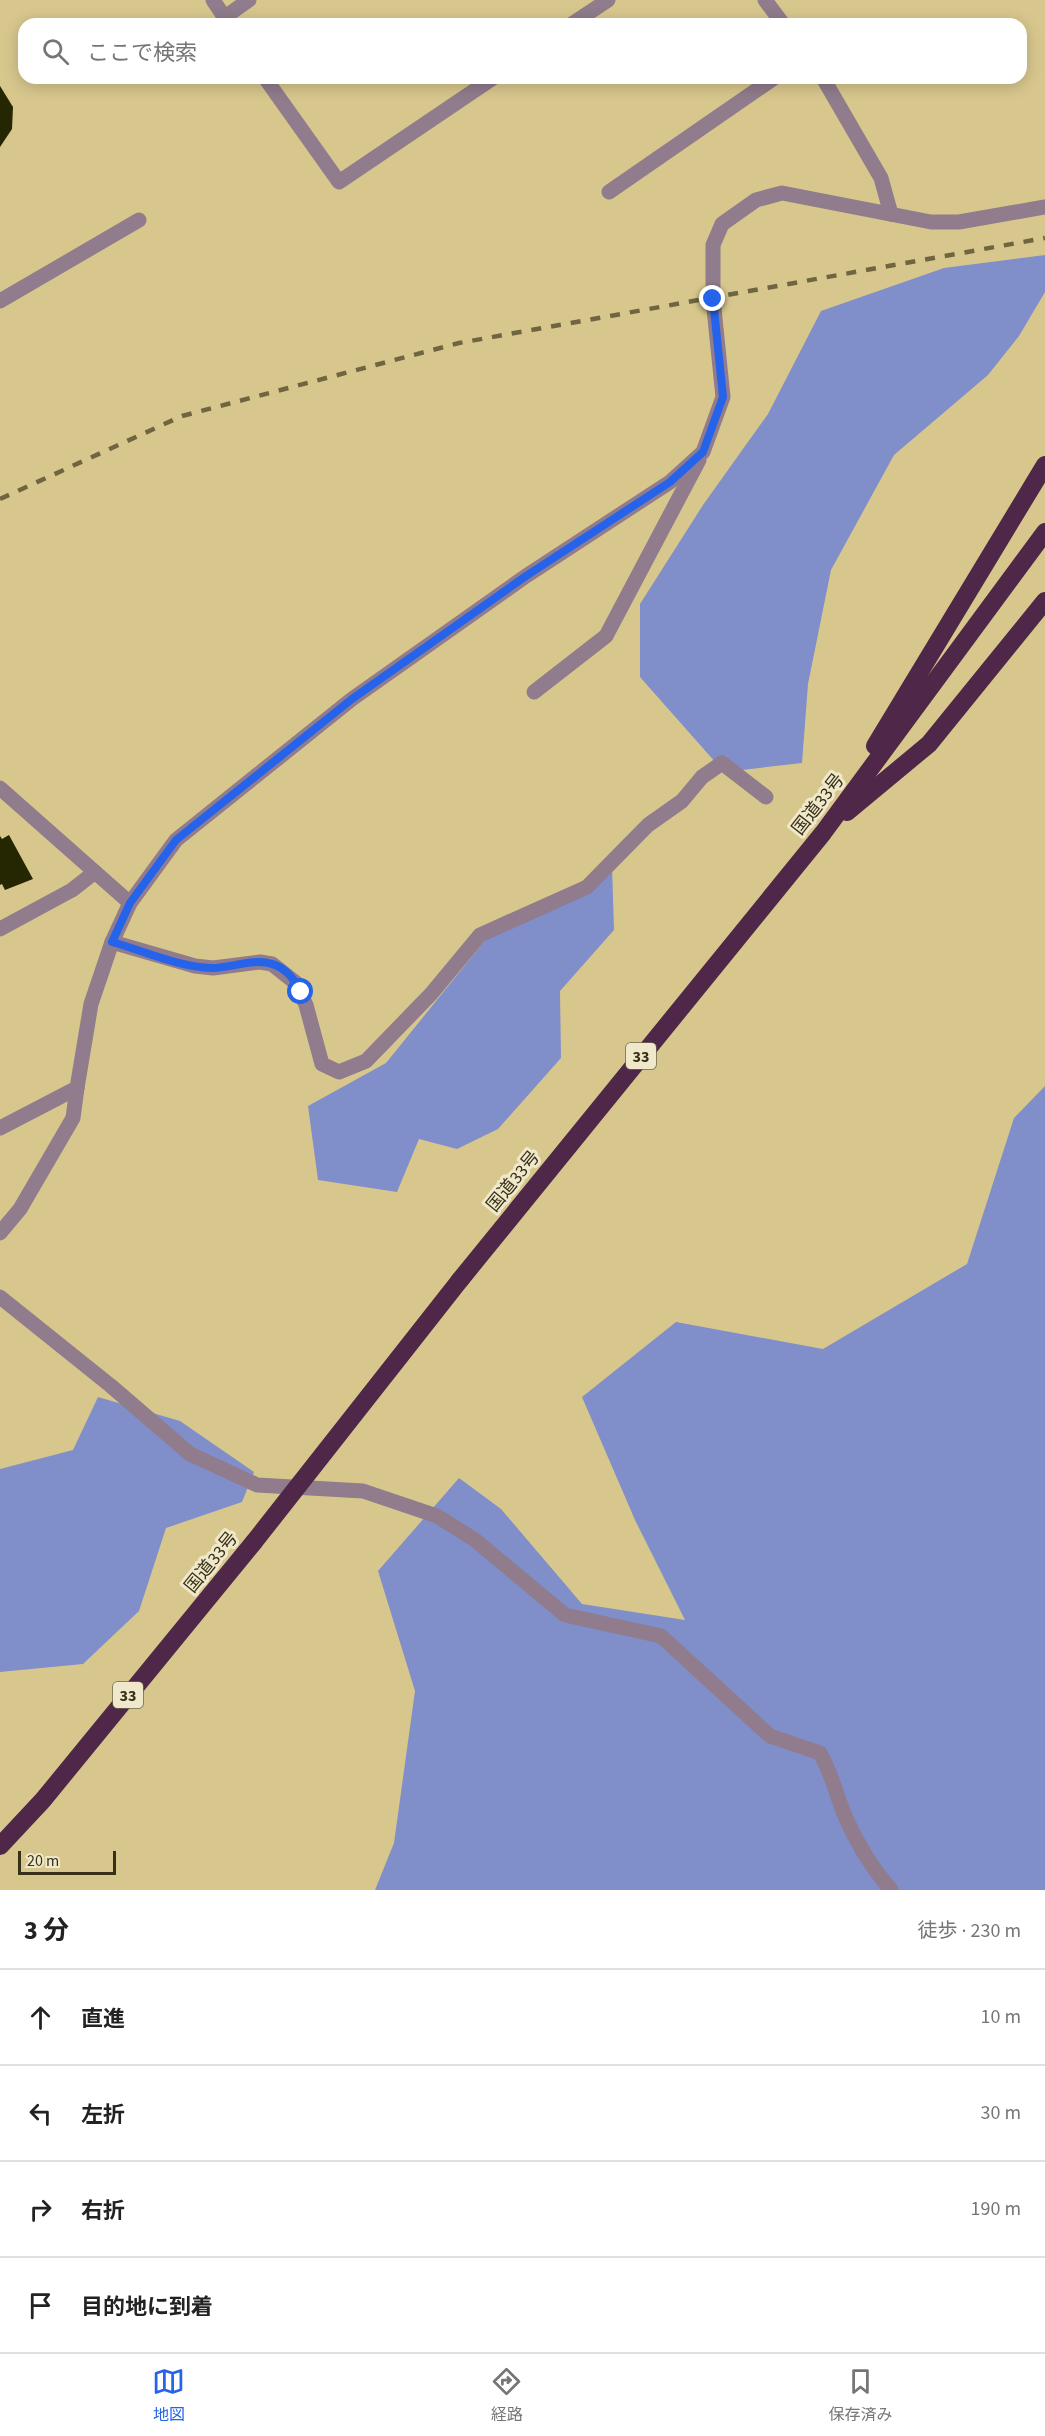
<!DOCTYPE html>
<html lang="ja">
<meta charset="utf-8">
<style>
:root{--surface:#fff;--page:#f6f6f6;--text:#222;--muted:#767676;--line:#e0e0e0;--accent:#2563eb}
body{margin:0;font-family:"Source Sans 3","Noto Sans JP",sans-serif;background:var(--page);color:var(--text)}
.scale{position:absolute;left:18px;bottom:15px;width:98px;box-sizing:border-box;padding-left:6px;border:3px solid #383119;border-top:0;font-size:16px;line-height:21px;white-space:nowrap;color:#383119;-webkit-text-stroke:4px #f0e8cb;paint-order:stroke}
.stop{position:absolute;width:18px;height:18px;margin:-14px;border:4px solid #2563eb;border-radius:50%;background:#fff}
.stop.end{background:#2563eb;border-color:#fff;box-shadow:0 2px 6px #0008}
.list{margin:0;padding:0;list-style:none}
h2{display:flex;justify-content:space-between;align-items:center;height:78px;margin:0;padding:0 24px;font-size:26px}
h2 small{font-size:20px;font-weight:400;color:var(--muted)}
.list li{display:grid;grid-template-columns:39px 1fr auto;gap:18px;align-items:center;box-sizing:border-box;height:96px;padding:0 24px;border-top:2px solid var(--line)}
.list b{display:block;font-size:22px;white-space:nowrap}
.list em{font-size:20px;font-style:normal;color:var(--muted)}
.icon{flex:none;width:33px;height:33px;fill:none;stroke:currentColor;stroke-width:2;stroke-linecap:round;stroke-linejoin:round}
.map{position:relative;flex:none;width:1045px;height:1890px;overflow:hidden}
.search{position:absolute;background:var(--surface);box-shadow:0 3px 15px #0003;left:18px;right:18px;top:18px;height:66px;display:flex;align-items:center;gap:15px;box-sizing:border-box;padding:0 21px;border-radius:18px;color:var(--muted);font-size:22px}
.sheet{height:462px;background:var(--surface)}
nav{display:flex;justify-content:space-around;align-items:center;box-sizing:border-box;height:84px;border-top:2px solid var(--line);background:var(--surface);font-size:16px;color:var(--muted)}
nav a{display:grid;justify-items:center;gap:3px}
nav .on{color:var(--accent)}
.map>svg:first-child{display:block}
.forest{fill:#808eca}
.building{fill:#252703}
.lines{fill:none;stroke-linecap:round;stroke-linejoin:round}
.minor{stroke:#907c8c;stroke-width:15}
.highway{stroke:#4f2749;stroke-width:18}
.rail{stroke:#706541;stroke-width:4.5;stroke-dasharray:10 10;stroke-linecap:butt}
.highway-bridge{stroke:#4f2749;stroke-width:18}
.route{stroke:#2563eb;stroke-width:8}
.labels{text-anchor:middle;stroke-width:6;stroke-linejoin:round;paint-order:stroke}
.shield{fill:#f0e8cb;stroke:#6f684e;stroke-width:1.5}
.shield-label{font-size:16px;font-weight:bold;fill:#383119}
.street-label{font-size:18px;fill:#383119;stroke:#f0e8cb}
</style>
<div class="map">
<svg width="1045" height="1890" viewBox="0 0 1045 1890">
<rect width="100%" height="100%" fill="#d8c78d"/>
<g class="forest">
<polygon points="1045,255 1045,292 1019,336 988,375 894,455 831,570 808,684 802,763 724,772 640,677 640,604 703,505 768,414 821,311 944,268"/>
<polygon points="612,866 614,930 560,991 561,1058 498,1129 457,1149 419,1139 397,1192 318,1180 308,1106 386,1063 487,938"/>
<polygon points="1045,1086 1045,1890 375,1890 394,1843 415,1691 378,1571 459,1478 501,1509 582,1604 685,1620 635,1520 582,1397 676,1322 823,1349 967,1264 1014,1118"/>
<polygon points="98,1397 180,1421 254,1472 242,1502 166,1528 139,1611 83,1664 0,1672 0,1469 73,1450"/>
</g>
<g class="building">
<polygon points="0,86 13,107 12,129 0,147"/>
<polygon points="9,835 33,879 5,890 2,884 0,885 0,836 2,839"/>
</g>
<g class="lines">
<g class="minor">
<polyline points="213,0 229,24"/>
<polyline points="765,0 783,24"/>
<polyline points="225,17 249,0"/>
<polyline points="572,24 608,0"/>
<polyline points="265,78 339,182 493,78"/>
<polyline points="823,78 881,178 891,214"/>
<polyline points="609,192 774,78"/>
<polyline points="0,301 139,220"/>
<polyline points="534,692 606,636 699,460"/>
<polyline points="0,788 130,903"/>
<polyline points="0,929 72,890 95,872"/>
<polyline points="112,942 195,966 213,968 260,962 272,964 296,983 306,1005 322,1064 339,1072 366,1061 431,994 480,935 587,887 648,825 682,801 702,777 722,763 766,797"/>
<polyline points="0,1128 77,1088 91,1004 112,942 130,903 176,840 352,699 526,576 670,482 703,452 723,397 713,299 713,245 722,224 756,200 782,193 931,222 959,222 1045,207"/>
<polyline points="0,1233 20,1209 73,1118 77,1088"/>
<path d="M0,1297L111,1386L190,1454L257,1485L363,1491L437,1516L475,1540L565,1615L661,1636L770,1736L820,1753C831,1772 836,1793 844,1814C856,1842 871,1867 891,1890"/>
</g>
<g class="highway">
<polyline points="875,746 1045,465"/>
<polyline points="847,812 929,744 1045,601"/>
<polyline points="460,1280 823,833 1045,532"/>
<polyline points="0,1846 43,1800 254,1542"/>
</g>
<polyline class="rail" points="0,499 182,416 459,343 1045,238"/>
<polyline class="highway-bridge" points="254,1542 460,1280"/>
</g>
<g class="lines">
<path class="route" d="M301,992C296,981 285,967 272,964C253,958 231,968 212,968C179,967 144,951 112,942L130,903L176,840L352,699L526,576L670,482L703,452L723,397L713,299"/>
</g>
<g class="labels">
<g class="shield">
<rect x="626" y="1043" width="30" height="26" rx="4.5"/>
<rect x="113" y="1682" width="30" height="26" rx="4.5"/>
</g>
<g class="shield-label">
<text x="641" y="1062">33</text>
<text x="128" y="1701">33</text>
</g>
<g class="street-label">
<text transform="translate(818 804) rotate(-52)" y="6">国道33号</text>
<text transform="translate(513 1181) rotate(-51)" y="6">国道33号</text>
<text transform="translate(211 1562) rotate(-51)" y="6">国道33号</text>
</g>
</g>
</svg>
<div class="scale">20 m</div>
<div class="stop" style="left:301px;top:992px"></div>
<div class="stop end" style="left:713px;top:299px"></div>
<div class="search"><svg class="icon" aria-label="search" viewBox="0 0 24 24"><circle cx="10" cy="10" r="6"/><path d="M15 15l6 6"/></svg>ここで検索</div>
</div>
<section class="sheet">
<h2>3 分<small>徒歩 · 230 m</small></h2>
<ul class="list">
<li><svg class="icon" aria-label="ahead" viewBox="0 0 24 24"><path d="M12 20V5M6 11l6-6 6 6"/></svg><div><b>直進</b></div><em>10 m</em></li>
<li><svg class="icon" aria-label="left" viewBox="0 0 24 24"><path d="M17 20v-9H6M10 6l-5 5 5 5"/></svg><div><b>左折</b></div><em>30 m</em></li>
<li><svg class="icon" aria-label="right" viewBox="0 0 24 24"><path d="M7 20v-9h11M14 6l5 5-5 5"/></svg><div><b>右折</b></div><em>190 m</em></li>
<li><svg class="icon" aria-label="arrive" viewBox="0 0 24 24"><path d="M6 21V4h12l-3 4 3 4H6"/></svg><div><b>目的地に到着</b></div></li>
</ul>
</section>
<nav>
<a class="on"><svg class="icon" aria-label="map" viewBox="0 0 24 24"><path d="M3 6l6-2 6 2 6-2v14l-6 2-6-2-6 2zM9 4v14M15 6v14"/></svg>地図</a>
<a><svg class="icon" aria-label="directions" viewBox="0 0 24 24"><path d="M12 3l9 9-9 9-9-9zM9 14v-3h6M13 9l2 2-2 2"/></svg>経路</a>
<a><svg class="icon" aria-label="saved" viewBox="0 0 24 24"><path d="M7 4h10v16l-5-4-5 4z"/></svg>保存済み</a>
</nav>
